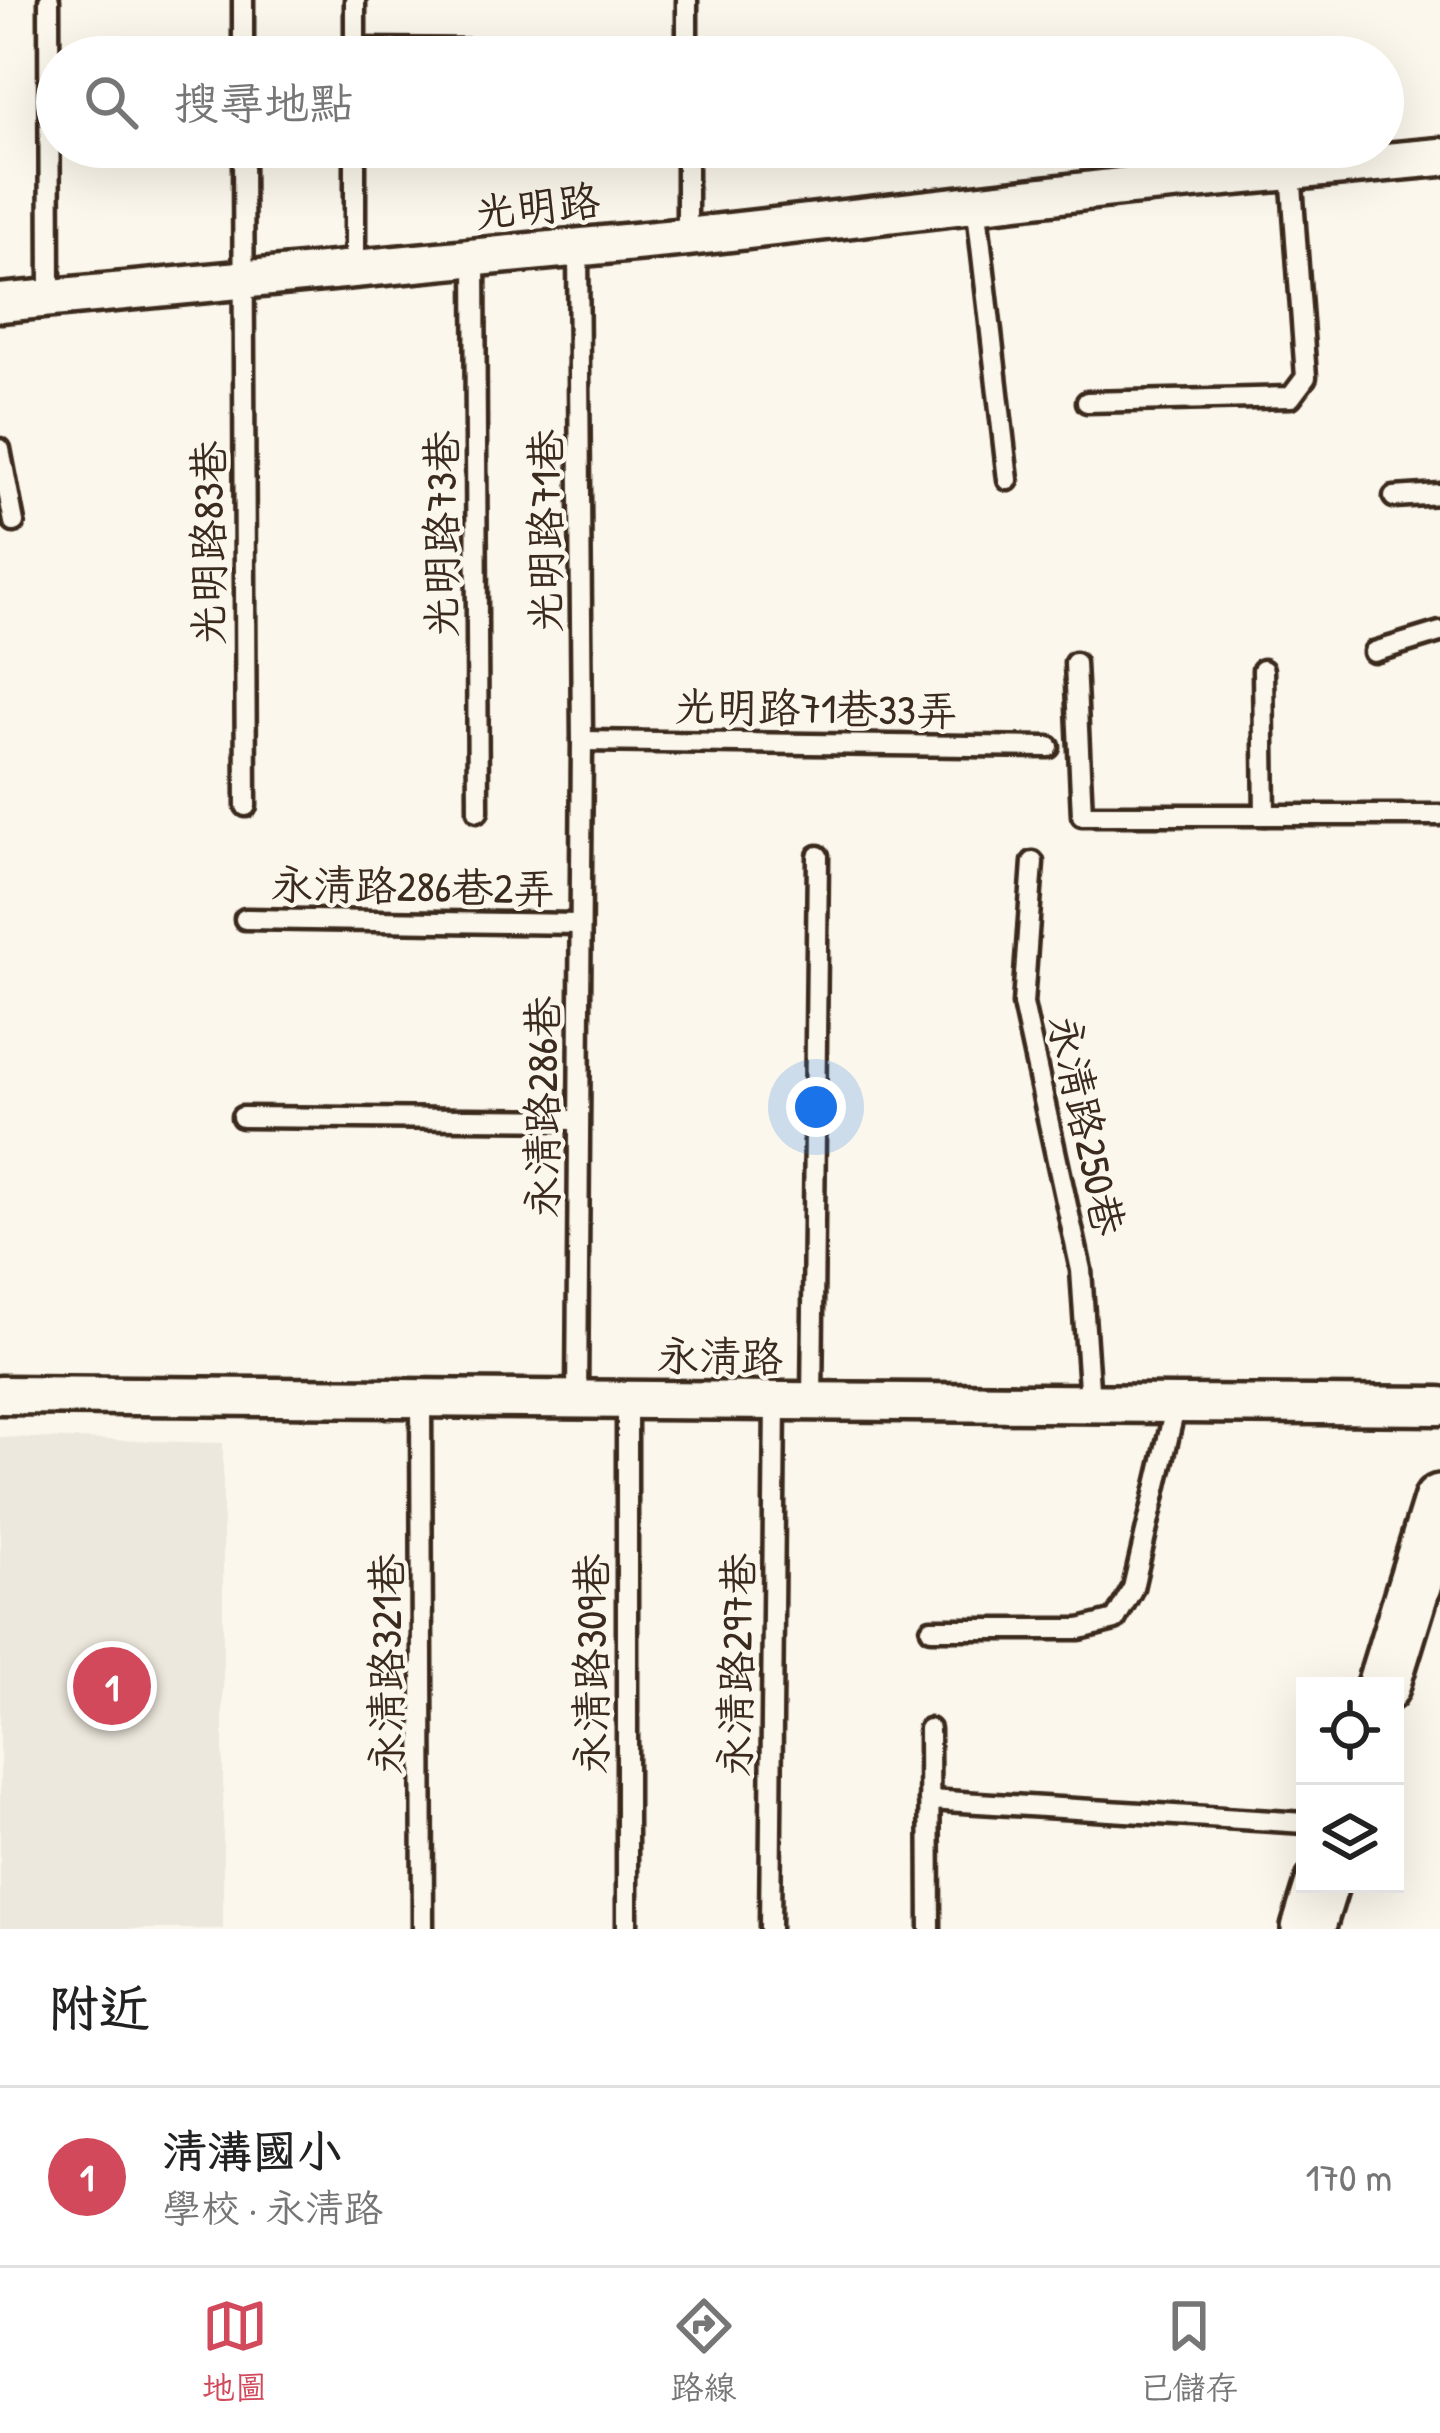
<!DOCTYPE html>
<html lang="zh-TW">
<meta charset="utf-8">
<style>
:root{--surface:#fff;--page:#f6f6f6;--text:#222;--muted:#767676;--line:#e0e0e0;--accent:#d1495b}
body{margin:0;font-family:"Patrick Hand","LXGW WenKai TC",sans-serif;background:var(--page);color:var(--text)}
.controls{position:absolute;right:36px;bottom:36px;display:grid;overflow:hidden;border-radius:0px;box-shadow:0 12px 48px #0002}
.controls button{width:108px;height:108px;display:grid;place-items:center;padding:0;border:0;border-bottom:3px solid var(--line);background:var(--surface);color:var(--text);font:60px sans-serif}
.you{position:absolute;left:816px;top:1107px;width:42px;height:42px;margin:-30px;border:9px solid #fff;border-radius:50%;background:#1a73e8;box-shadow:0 0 0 18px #1a73e833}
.badge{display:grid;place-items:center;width:78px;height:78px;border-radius:50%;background:var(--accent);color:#fff;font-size:39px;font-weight:700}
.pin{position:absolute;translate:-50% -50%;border:6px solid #fff;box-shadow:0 3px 12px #0006}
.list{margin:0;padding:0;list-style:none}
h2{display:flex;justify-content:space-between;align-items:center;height:156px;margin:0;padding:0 48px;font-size:51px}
h2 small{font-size:39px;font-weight:400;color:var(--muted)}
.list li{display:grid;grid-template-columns:78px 1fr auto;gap:36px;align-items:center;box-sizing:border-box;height:180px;padding:0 48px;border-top:3px solid var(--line)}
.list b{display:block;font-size:45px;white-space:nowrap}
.list p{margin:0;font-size:39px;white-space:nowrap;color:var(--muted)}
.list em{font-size:39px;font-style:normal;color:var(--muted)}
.icon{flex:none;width:66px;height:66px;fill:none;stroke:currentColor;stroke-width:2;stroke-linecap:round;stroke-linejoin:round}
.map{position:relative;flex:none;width:1440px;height:1929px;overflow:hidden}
.search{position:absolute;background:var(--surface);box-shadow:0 12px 48px #0002;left:36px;right:36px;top:36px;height:132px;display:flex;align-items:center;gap:30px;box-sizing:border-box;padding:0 42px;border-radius:66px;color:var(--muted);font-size:45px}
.sheet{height:336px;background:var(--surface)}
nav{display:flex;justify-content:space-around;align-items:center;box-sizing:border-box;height:168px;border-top:3px solid var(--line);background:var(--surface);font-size:33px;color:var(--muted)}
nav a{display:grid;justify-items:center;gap:6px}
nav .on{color:var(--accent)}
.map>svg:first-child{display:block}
.built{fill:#ede8dd}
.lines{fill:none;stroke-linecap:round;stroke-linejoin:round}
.lane-casing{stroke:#3b2a1e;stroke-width:27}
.street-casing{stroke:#3b2a1e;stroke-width:45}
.secondary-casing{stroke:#3b2a1e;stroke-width:60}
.lane{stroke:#fbf7ec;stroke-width:18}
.street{stroke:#fbf7ec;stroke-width:36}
.secondary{stroke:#fbf7ec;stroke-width:51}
.labels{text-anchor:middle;stroke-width:9;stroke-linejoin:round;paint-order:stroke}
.street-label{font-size:42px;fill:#3b2a1e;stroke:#fbf7ec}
</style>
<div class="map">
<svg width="1440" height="1929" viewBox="0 0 1440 1929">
<rect width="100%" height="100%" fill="#fbf7ec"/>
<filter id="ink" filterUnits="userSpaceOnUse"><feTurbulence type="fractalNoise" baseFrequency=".00833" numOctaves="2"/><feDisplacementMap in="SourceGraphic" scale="24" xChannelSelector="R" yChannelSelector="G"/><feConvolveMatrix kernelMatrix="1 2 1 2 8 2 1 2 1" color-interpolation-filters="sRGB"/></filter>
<g filter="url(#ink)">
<polygon class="built" points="0,1437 223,1443 223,1929 0,1929"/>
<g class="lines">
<defs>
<g id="lane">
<polyline points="49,0 50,297"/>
<polyline points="687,0 687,57"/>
<polyline points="355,49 498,50"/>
<polyline points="355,55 355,0"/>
<polyline points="243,57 243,0"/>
<polyline points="243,147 246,806"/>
<polyline points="687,147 687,237"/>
<polyline points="976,202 1008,480"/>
<polyline points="475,257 478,811"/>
<polyline points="355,270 355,147"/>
<polyline points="1087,402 1291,397 1306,377 1291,171"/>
<polyline points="0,449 14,522"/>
<polyline points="1394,497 1440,494"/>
<polyline points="1374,652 1440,632"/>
<polyline points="1075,663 1082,815 1440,815"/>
<polyline points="1263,670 1265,815"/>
<polyline points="582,741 1049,747"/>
<polyline points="1033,862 1023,1004 1081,1270 1090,1403"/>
<polyline points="245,919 579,924"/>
<polyline points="242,1117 578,1120"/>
<polyline points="421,1398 423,1929"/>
<polyline points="577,1400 582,741 578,248"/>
<polyline points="627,1400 627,1929"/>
<polyline points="812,1402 818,856"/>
<polyline points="931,1629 1080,1629 1115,1620 1133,1588 1176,1404"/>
<polyline points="929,1729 930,1929"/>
<polyline points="929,1800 1305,1823"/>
<polyline points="770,1929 775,1401"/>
</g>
<g id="street">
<polyline points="0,303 687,237 1129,186 1440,157"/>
<polyline points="0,1395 1440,1406"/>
</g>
<g id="secondary">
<polyline points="1383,1686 1440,1501"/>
<polyline points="1308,1929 1322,1884"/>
</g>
</defs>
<use href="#lane" class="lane-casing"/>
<use href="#street" class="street-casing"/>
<use href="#secondary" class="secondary-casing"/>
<use href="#lane" class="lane"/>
<use href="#street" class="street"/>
<use href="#secondary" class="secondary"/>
</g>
</g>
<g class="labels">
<g class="street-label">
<text transform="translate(537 206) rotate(-6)" y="15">光明路</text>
<text transform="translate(545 531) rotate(-90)" y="15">光明路71巷</text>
<text transform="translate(441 534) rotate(-90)" y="15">光明路73巷</text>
<text transform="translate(208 543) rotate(-90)" y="15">光明路83巷</text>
<text transform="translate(816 708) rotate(1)" y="15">光明路71巷33弄</text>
<text transform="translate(413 886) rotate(1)" y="15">永清路286巷2弄</text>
<text transform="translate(542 1107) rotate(-90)" y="15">永清路286巷</text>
<text transform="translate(1087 1125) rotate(78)" y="15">永清路250巷</text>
<text transform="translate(720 1356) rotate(1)" y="15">永清路</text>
<text transform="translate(386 1664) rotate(-90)" y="15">永清路321巷</text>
<text transform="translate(591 1664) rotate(-90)" y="15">永清路309巷</text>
<text transform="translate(736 1665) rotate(-89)" y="15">永清路297巷</text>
</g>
</g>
</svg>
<div class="controls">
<button><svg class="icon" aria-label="locate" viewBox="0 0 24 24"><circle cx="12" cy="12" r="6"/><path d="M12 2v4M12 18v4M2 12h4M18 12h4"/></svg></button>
<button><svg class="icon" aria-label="layers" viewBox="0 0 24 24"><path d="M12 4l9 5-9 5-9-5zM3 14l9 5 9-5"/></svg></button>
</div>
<div class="you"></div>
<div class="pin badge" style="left:112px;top:1686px">1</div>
<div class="search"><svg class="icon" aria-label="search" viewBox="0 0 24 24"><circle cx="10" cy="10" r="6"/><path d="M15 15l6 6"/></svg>搜尋地點</div>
</div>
<section class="sheet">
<h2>附近<small></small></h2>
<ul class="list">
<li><span class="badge">1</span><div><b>清溝國小</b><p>學校 · 永清路</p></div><em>170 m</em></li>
</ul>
</section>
<nav>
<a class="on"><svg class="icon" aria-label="map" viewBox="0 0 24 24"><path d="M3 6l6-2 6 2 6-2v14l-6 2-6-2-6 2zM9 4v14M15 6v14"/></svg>地圖</a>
<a><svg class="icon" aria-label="directions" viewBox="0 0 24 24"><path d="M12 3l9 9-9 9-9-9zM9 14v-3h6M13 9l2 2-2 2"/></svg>路線</a>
<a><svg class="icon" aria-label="saved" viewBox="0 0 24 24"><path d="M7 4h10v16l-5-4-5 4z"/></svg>已儲存</a>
</nav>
